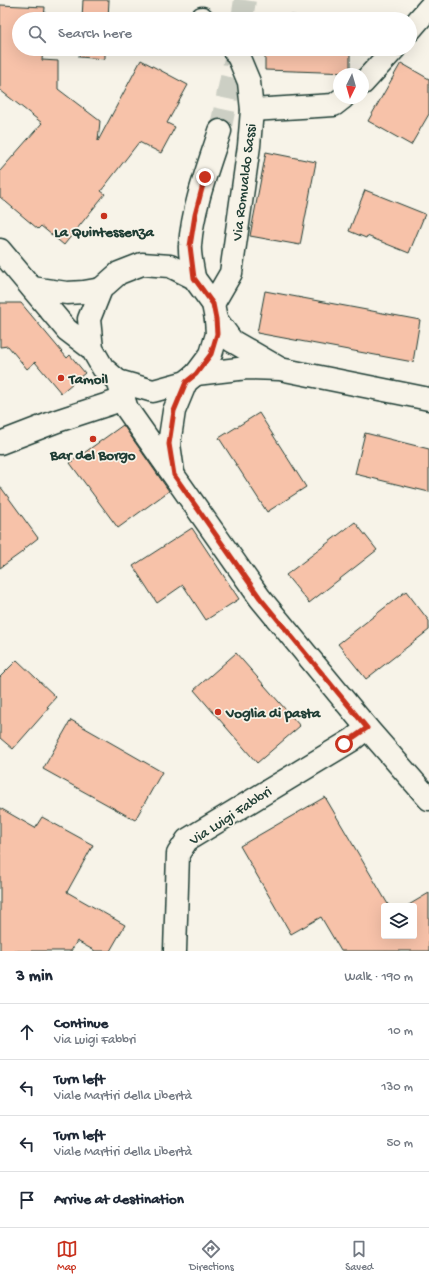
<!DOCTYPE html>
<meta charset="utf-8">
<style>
:root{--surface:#fff;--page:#f2f2f3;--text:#1f2937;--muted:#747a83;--line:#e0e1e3;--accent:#c8321e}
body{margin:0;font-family:"Gochi Hand",sans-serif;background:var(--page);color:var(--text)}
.controls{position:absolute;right:12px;bottom:12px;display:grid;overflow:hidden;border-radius:4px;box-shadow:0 4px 16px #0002}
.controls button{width:36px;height:36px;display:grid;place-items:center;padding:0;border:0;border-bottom:1px solid var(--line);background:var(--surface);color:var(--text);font:20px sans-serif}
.compass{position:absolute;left:333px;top:68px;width:36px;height:36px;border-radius:50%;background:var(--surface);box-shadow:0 4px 16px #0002;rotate:185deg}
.stop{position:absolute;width:12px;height:12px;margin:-9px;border:3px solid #c8321e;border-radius:50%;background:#fff}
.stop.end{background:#c8321e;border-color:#fff;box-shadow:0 1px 4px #0008}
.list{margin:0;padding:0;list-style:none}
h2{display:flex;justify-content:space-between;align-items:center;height:52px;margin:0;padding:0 16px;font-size:17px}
h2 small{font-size:13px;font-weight:400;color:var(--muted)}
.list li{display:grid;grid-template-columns:26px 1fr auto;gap:12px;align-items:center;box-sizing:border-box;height:56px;padding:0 16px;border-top:1px solid var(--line)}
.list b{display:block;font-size:15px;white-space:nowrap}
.list p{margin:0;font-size:13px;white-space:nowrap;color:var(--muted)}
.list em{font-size:13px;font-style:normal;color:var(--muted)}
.icon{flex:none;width:22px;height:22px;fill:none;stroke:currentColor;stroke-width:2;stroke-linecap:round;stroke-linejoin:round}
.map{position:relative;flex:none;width:429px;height:951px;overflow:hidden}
.search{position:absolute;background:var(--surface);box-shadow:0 4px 16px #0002;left:12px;right:12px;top:12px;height:44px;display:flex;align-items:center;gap:10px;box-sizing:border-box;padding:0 14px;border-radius:22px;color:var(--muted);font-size:15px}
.sheet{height:276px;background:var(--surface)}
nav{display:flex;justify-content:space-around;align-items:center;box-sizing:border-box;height:56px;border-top:1px solid var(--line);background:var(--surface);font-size:11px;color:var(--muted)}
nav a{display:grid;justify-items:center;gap:2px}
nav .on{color:var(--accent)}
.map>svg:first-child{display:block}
.building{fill:#f7c2a9;stroke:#1f3d34}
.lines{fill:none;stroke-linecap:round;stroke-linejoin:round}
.major-tunnel{stroke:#cccfc4;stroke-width:22;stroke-dasharray:22 11;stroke-linecap:butt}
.minor-casing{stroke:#1f3d34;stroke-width:25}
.major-casing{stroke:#1f3d34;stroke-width:25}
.minor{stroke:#f7f3e8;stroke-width:22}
.major{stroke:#f7f3e8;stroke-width:22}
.route{stroke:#c8321e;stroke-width:5}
.poi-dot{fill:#c8321e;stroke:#f7f3e8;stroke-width:1.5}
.labels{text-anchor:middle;stroke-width:3.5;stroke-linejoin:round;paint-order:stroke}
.street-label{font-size:15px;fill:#1f3d34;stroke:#f7f3e8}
.poi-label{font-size:15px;font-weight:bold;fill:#1f3d34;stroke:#f7f3e8}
</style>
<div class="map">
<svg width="429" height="951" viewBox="0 0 429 951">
<rect width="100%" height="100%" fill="#f7f3e8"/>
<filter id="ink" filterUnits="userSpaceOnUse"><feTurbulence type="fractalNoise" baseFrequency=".025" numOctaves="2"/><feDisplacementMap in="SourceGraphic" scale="8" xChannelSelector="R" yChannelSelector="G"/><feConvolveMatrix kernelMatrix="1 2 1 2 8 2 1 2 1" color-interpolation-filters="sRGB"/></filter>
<g filter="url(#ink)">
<g class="building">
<polygon points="83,0 109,0 108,19 82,19"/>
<polygon points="0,5 45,7 44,19 19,19 19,49 43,49 42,60 58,61 58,89 100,121 98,141 141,60 188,85 167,123 175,127 161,153 139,142 101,191 105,194 64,245 41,226 38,229 0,197 0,171 42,123 0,90"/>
<polygon points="264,14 307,16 303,19 264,19"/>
<polygon points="80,49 105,49 105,59 79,57"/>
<polygon points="265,49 350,49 350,73 265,70"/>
<polygon points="401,63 429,79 429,114 411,145 368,121"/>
<polygon points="266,152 316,162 300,245 250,236"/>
<polygon points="365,190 425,214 409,253 367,236 366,238 349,231"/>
<polygon points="265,291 420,320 413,362 257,333"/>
<polygon points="0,303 21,303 67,358 70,355 85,373 61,393 35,362 27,369 8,346 0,347"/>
<polygon points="259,413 306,487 267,512 219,438"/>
<polygon points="123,425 169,491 118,528 70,463"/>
<polygon points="365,433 429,449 429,492 355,474"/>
<polygon points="0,486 38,538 24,549 25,550 0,568"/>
<polygon points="355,522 377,550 309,603 286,575"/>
<polygon points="192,528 239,599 206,620 183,585 157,603 133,566"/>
<polygon points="406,591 429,621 429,630 366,679 338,644"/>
<polygon points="236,653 300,726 257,763 194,690"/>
<polygon points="17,660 56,697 47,707 49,708 13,749 0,738 0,677"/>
<polygon points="71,720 162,772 135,820 43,769"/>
<polygon points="325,797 389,906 384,906 384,936 414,936 414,906 407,906 429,893 429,951 341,951 321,917 291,934 240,846"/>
<polygon points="0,808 35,828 42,817 93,845 67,892 125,925 110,951 95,951 77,941 71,951 0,951"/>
</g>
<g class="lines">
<g class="major-tunnel">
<polyline points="242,19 245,0"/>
<polyline points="220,131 237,49"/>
</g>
<defs>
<g id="minor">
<polyline points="202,18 203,19"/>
<polyline points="410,30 429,8"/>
<polyline points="363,83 394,49"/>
<polyline points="252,110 334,105 343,98"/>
<polyline points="213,304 231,273 249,146 252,110 249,82 239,58 233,49"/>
<polyline points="216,319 232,341 279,368"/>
<polyline points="196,374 247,368 280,369 429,399"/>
<polyline points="0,443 57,421 124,399"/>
<polyline points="175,951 178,854 187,840 352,740 367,728"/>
</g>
<g id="major">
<polyline points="0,250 67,330 92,349 103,368 118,381 153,391 186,382 196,374 211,354 217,334 216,319 213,304 194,278 170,266 142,264 119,273 101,289 89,319 92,349"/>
<path d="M194,278C193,268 189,255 190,245C193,206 208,168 220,131"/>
<polyline points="32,288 67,293 84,292 101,289"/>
<polyline points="118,381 127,409 260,598 367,728 429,799"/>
<polyline points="173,472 169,444 174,411 186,382"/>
</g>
</defs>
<use href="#minor" class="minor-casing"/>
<use href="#major" class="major-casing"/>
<use href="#minor" class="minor"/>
<use href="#major" class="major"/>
</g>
</g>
<g class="lines" filter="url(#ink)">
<polyline class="route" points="205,177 195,215 190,246 194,278 213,304 216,319 217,334 211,354 196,374 186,382 174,411 169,444 174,475 260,598 367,728 344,744"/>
</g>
<g class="poi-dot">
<circle cx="104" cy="216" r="4"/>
<circle cx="61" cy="378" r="4"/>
<circle cx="93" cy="439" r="4"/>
<circle cx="218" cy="712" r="4"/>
</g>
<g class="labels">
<g class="street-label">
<text transform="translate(243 182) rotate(-83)" y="5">Via Romualdo Sassi</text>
<text transform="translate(230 815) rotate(-33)" y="5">Via Luigi Fabbri</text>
</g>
<g class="poi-label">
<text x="104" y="236">La Quintessenza</text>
<text x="69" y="383" text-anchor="start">Tamoil</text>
<text x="93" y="459">Bar del Borgo</text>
<text x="226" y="717" text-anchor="start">Voglia di pasta</text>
</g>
</g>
</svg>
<div class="controls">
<button><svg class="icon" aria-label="layers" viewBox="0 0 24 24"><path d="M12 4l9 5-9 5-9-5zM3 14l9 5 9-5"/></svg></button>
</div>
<svg class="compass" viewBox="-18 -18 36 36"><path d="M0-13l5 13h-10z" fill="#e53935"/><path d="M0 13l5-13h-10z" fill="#747a83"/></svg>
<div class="stop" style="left:344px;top:744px"></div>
<div class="stop end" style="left:205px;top:177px"></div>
<div class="search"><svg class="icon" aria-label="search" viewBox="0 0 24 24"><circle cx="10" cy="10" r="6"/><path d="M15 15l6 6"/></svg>Search here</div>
</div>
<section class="sheet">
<h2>3 min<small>Walk · 190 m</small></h2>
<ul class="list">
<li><svg class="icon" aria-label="ahead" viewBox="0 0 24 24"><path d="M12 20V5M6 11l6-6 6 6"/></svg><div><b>Continue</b><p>Via Luigi Fabbri</p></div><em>10 m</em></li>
<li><svg class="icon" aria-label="left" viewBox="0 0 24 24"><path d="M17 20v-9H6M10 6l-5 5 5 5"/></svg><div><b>Turn left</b><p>Viale Martiri della Libertà</p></div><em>130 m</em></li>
<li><svg class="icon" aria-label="left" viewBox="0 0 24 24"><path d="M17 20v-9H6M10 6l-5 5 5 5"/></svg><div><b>Turn left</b><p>Viale Martiri della Libertà</p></div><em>50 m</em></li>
<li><svg class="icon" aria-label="arrive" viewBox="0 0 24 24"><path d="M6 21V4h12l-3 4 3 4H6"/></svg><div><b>Arrive at destination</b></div></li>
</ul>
</section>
<nav>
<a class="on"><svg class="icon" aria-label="map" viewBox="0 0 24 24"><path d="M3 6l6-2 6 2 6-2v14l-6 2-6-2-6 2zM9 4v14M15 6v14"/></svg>Map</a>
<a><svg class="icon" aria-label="directions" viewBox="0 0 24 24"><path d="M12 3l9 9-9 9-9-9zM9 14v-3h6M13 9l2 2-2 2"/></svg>Directions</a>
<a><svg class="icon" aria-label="saved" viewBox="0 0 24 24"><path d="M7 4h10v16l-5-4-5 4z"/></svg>Saved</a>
</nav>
